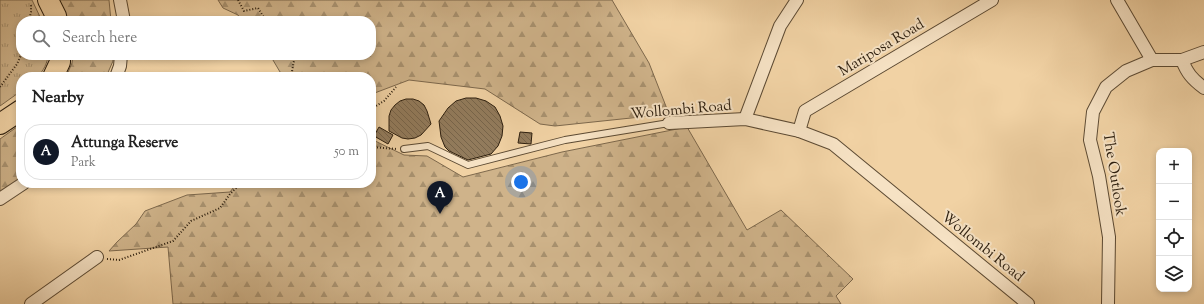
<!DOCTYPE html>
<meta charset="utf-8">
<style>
:root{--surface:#fff;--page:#f6f6f6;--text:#222;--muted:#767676;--line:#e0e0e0;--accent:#111827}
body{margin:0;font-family:"Sorts Mill Goudy",serif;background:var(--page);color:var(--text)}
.controls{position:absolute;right:12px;bottom:12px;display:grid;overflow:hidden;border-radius:8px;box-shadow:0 2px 6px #0003}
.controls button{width:36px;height:36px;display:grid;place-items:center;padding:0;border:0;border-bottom:1px solid var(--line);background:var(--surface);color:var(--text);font:20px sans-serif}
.you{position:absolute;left:521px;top:182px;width:14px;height:14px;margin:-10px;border:3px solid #fff;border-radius:50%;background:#1a73e8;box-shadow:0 0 0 6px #1a73e833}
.badge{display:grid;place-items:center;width:26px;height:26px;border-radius:50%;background:var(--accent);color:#fff;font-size:13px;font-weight:700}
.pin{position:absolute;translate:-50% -33px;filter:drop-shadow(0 1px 2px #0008)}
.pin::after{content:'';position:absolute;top:21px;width:14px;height:12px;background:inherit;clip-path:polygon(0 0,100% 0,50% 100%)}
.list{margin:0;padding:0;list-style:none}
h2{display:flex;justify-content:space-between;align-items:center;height:52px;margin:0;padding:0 16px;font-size:17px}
h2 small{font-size:13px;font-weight:400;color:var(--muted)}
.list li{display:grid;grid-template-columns:26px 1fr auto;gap:12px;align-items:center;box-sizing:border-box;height:56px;margin:0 8px 8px;padding:0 8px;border:1px solid var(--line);border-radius:16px}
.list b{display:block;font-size:15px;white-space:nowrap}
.list p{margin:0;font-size:13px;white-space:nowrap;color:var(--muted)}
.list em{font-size:13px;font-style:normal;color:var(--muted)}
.icon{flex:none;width:22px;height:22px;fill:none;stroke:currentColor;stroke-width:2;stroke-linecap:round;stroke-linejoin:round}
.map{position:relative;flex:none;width:1204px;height:304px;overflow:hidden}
.search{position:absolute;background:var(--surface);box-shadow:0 2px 6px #0003;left:16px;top:16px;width:360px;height:44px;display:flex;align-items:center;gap:10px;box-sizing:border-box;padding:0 14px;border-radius:16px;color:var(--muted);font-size:15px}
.panel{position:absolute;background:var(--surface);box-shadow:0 2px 6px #0003;left:16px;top:72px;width:360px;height:116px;border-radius:16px}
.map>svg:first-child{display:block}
.grass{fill:url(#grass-tufts);stroke:#7d684c}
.forest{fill:url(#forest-firs);stroke:#7d684c}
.building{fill:url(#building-back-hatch);stroke:#2b1d0d}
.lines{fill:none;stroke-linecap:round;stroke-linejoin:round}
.lane-casing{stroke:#5c4a33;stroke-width:8}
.street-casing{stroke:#5c4a33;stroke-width:14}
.primary-casing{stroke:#2b1d0d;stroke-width:22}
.path{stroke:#2b1d0d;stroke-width:2;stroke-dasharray:1 2;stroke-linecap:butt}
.lane{stroke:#f6e2c4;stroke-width:6}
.street{stroke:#f6e2c4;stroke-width:12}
.primary{stroke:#f1d2a4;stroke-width:20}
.labels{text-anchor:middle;stroke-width:4;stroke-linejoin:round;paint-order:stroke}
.street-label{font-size:15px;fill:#2b1d0d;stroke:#f6e2c4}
</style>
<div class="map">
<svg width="1204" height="304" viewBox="0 0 1204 304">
<defs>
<pattern id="grass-tufts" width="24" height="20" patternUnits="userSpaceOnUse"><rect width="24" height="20" fill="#cfb38a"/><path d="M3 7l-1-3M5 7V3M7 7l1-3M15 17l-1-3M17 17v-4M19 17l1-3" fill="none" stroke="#a8916f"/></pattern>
<pattern id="forest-firs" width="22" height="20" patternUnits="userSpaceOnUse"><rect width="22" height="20" fill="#cfb38a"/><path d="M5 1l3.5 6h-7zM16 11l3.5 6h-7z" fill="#a8916f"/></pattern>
<pattern id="building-back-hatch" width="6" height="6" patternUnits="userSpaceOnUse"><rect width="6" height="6" fill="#927b5c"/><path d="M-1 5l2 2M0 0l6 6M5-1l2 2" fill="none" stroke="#77644a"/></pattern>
</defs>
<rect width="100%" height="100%" fill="#f1d2a4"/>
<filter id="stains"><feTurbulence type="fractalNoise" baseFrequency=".005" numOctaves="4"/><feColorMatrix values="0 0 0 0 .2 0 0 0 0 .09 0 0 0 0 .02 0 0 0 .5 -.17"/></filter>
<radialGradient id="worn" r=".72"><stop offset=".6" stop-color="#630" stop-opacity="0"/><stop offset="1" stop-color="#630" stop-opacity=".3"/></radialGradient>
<path class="grass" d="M0,0H32L42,21H21V55H48C48,62 43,72 37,77H21V91L0,106Z"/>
<g class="forest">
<polygon points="59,0 109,0 111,21 68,21"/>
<polygon points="218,0 612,0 649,63 669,114 555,126 540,124 485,89 409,80 372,94 371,98 371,77 283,77 270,55 371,55 371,21 242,21 238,15 223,8"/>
<polygon points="73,55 112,55 113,61 106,77 66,77 72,63"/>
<polygon points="21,124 21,178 0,193 0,139"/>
<polygon points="687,127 747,230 781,210 853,279 836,296 841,304 173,304 168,247 109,251 117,242 136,224 145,211 187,195 230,192 237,183 371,183 371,139 404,155 427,156 463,177 562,152"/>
</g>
<g class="building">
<polygon points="466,98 476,98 486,101 495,107 500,116 503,126 502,136 498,146 491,154 468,160 449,151 445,147 441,137 439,121 448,108 456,101"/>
<polygon points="406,99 413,99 419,101 424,105 427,111 431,124 421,135 415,138 408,139 402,138 389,131 389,116 391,110 395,105 400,101"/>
<polygon points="379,127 393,135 388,144 374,136"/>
<polygon points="520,132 532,133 531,144 518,143"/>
</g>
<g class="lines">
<defs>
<polyline id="lane" points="404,149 428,146 468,165 565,140 669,123"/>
<g id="street">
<polyline points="120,0 124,21"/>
<polyline points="1117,0 1152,60"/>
<path d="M1182,60C1187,73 1192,79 1204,88"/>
<polyline points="116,77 120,66 121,55"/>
<polyline points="745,119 780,26 797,0"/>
<polyline points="669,123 745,119 799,131 833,144 1028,304"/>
<polyline points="799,131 805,111 992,0"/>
<polyline points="0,199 24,183"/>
<polyline points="31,304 97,257"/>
<polyline points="1108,304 1109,237 1099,176 1090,140 1093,112 1106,87 1126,71 1152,60 1182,60 1204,52"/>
</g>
<g id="primary">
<polyline points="48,0 56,16 57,21"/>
<polyline points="53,77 60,62 60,55"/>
<polyline points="0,124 21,110"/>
</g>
</defs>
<use href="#lane" class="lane-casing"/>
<use href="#street" class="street-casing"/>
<use href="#primary" class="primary-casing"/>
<g class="path">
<polyline points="238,0 244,11 258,8 266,21"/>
<polyline points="29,21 31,12 31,4"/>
<polyline points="291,77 295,55"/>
<polyline points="0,87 17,64 21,55"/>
<polyline points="371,109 384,101 396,87"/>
<polyline points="371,147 397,149"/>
<polyline points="107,259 119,260 173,241 191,221 220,208 230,194 241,183"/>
</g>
<use href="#lane" class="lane"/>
<use href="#street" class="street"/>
<use href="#primary" class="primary"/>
</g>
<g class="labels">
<g class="street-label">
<text transform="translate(881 47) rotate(-31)" y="5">Mariposa Road</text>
<text transform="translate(681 109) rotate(-5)" y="5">Wollombi Road</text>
<text transform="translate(1115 174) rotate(81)" y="5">The Outlook</text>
<text transform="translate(983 246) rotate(39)" y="5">Wollombi Road</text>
</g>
</g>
<rect width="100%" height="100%" filter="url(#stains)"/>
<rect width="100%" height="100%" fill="url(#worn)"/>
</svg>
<div class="controls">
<button>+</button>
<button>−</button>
<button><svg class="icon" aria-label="locate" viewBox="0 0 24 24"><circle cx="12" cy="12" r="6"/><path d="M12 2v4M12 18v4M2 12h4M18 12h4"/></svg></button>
<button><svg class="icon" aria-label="layers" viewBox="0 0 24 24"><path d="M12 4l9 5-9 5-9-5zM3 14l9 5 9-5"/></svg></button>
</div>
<div class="you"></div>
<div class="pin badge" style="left:440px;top:214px">A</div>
<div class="search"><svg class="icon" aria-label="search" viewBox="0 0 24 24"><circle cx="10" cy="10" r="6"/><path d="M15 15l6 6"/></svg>Search here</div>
<section class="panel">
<h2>Nearby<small></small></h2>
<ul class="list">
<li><span class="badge">A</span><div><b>Attunga Reserve</b><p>Park</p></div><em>50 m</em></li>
</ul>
</section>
</div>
